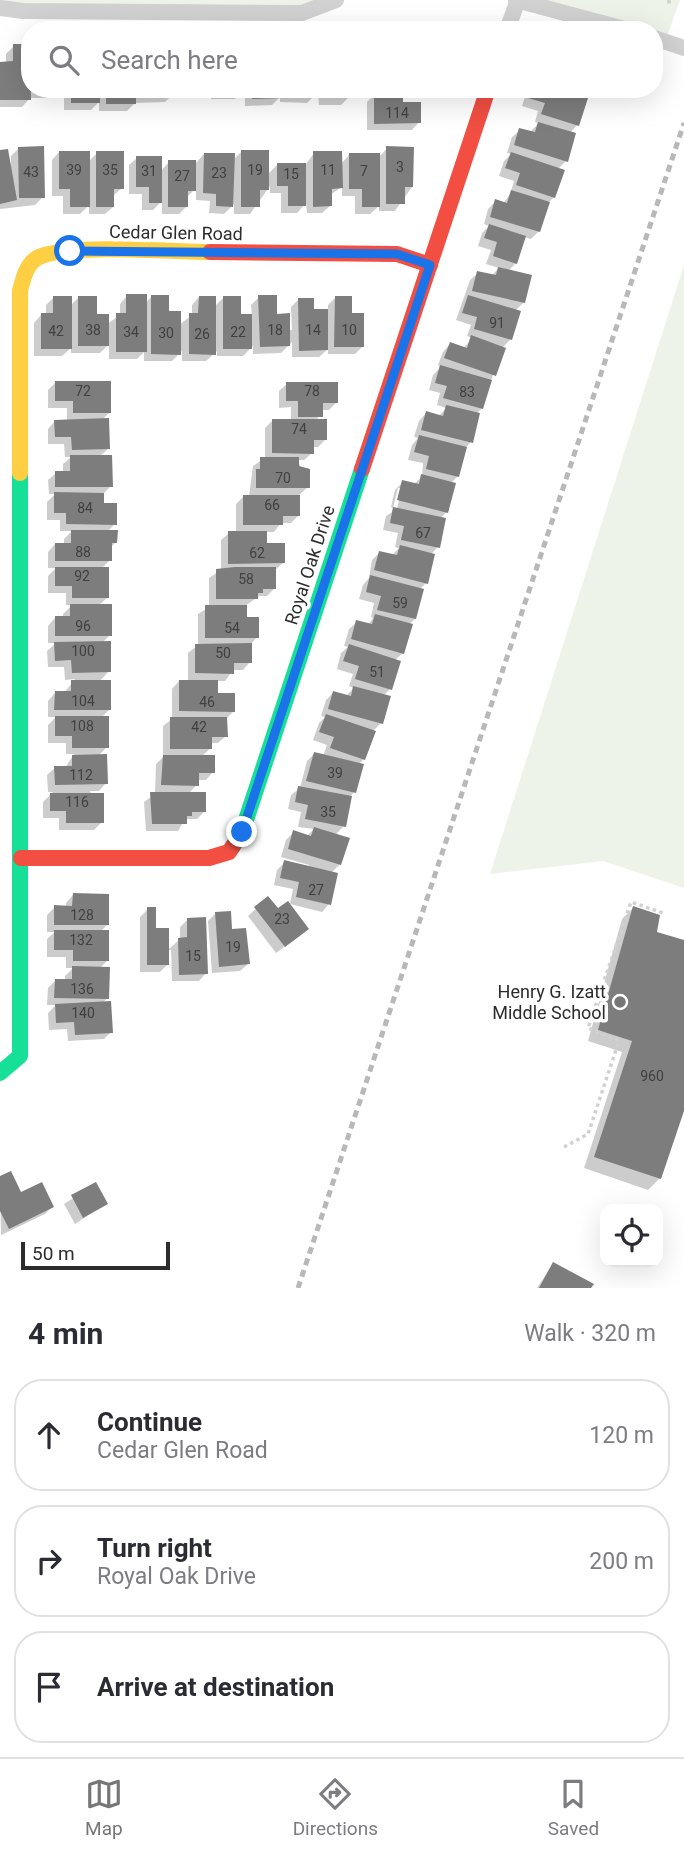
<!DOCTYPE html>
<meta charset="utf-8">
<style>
:root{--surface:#fff;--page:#f7f7f7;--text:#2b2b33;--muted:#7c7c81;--line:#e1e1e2;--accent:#767676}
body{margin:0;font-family:Roboto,sans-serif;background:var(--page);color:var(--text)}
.controls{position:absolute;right:21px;bottom:21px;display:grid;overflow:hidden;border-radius:14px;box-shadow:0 7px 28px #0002}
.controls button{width:63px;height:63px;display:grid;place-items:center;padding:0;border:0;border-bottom:2px solid var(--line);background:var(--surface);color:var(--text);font:35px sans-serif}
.scale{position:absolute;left:21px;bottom:18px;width:149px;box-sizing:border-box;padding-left:7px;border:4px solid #2c2c2c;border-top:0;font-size:19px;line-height:24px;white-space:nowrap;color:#2c2c2c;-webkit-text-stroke:5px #fff;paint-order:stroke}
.stop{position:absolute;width:21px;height:21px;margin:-16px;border:5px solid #1a73e8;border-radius:50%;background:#fff}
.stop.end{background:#1a73e8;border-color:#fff;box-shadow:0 2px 7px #0008}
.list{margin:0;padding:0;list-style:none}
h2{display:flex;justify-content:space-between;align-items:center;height:91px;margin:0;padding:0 28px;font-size:30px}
h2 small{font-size:23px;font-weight:400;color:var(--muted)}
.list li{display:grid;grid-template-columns:46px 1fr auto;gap:21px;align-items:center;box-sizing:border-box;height:112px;margin:0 14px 14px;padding:0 14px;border:2px solid var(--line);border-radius:28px}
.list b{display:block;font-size:26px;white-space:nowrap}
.list p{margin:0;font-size:23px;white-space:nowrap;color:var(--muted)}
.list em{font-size:23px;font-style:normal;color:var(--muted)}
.icon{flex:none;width:38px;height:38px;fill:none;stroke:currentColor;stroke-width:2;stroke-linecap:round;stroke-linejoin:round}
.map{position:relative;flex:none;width:684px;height:1288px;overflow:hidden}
.search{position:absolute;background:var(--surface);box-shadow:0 7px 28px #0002;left:21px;right:21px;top:21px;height:77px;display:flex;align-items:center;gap:18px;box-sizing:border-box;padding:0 24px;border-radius:28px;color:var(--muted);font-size:26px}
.sheet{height:469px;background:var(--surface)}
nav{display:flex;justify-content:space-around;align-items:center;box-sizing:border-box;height:98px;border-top:2px solid var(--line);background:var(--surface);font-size:19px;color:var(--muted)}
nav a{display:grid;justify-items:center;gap:4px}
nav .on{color:var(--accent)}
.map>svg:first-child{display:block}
.green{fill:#eef3ea}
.shadow{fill:#0003}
.building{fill:#7d7d7d}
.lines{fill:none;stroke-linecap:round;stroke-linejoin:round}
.path{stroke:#d1d1d1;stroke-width:3.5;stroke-dasharray:3.5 3.5;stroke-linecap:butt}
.street{stroke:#d1d1d1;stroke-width:16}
.fast{stroke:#16e098;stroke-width:16}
.slow{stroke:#ffcf43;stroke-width:16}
.jam{stroke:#f24e42;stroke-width:16}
.rail{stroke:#b8b8b8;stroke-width:5;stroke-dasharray:7 5;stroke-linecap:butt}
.route{stroke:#1a73e8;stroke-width:9}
.poi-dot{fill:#767676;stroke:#fff;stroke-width:2.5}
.labels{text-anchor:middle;stroke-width:7;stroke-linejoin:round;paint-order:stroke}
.number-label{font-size:14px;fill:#404040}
.street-label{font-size:18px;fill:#2c2c2c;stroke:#fff}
.poi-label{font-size:18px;fill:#2c2c2c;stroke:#fff;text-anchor:end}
</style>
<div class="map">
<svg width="684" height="1288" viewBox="0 0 684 1288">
<rect width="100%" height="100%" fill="#fff"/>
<g class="green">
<polygon points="0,0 336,0 302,13 0,8"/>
<polygon points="516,0 680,0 665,42 654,39 654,30 620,30"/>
<polygon points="684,265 684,888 603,861 490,874"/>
</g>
<g class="shadow">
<polygon points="14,46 30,89 207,89 200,97 174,97 174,93 165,102 135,103 127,111 99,111 99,102 91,110 64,110 64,90 56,98 30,98 22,107 0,107 0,64 6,63 6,54"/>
<polygon points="211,89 349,89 349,97 341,105 319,105 318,92 307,103 280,102 280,97 272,105 245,106 245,89 235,99 211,99"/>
<polygon points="375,89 413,89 410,93 401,93 401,104 419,122 412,130 367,130 367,102 375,94"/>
<polygon points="590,89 582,98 577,125 570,133 566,161 558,169 554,197 547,204 539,231 531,239 524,237 516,263 508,271 524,302 515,311 511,339 502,348 482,408 476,414 471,442 465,448 458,476 450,484 447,512 440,518 438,547 431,554 426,583 419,590 415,619 408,625 403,653 395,660 390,689 383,696 381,723 372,732 364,759 358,765 354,792 350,797 344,826 335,835 340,864 331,873 329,904 322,912 290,904 293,889 274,885 277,870 285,862 308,868 309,865 281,857 286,840 294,832 307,836 314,829 298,827 301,812 288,809 291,795 300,788 307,761 314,754 323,756 327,745 313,740 319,723 325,717 321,716 326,700 333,693 346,696 354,688 349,686 353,674 337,669 341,653 348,647 344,646 349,629 357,622 368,625 373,618 371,617 374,603 359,599 363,585 369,578 372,560 379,553 393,554 399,548 395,547 398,533 383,530 386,516 397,509 402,488 398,488 393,508 391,507 395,490 403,482 413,485 422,477 423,463 408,460 412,445 418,438 414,437 419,421 426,413 439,416 446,408 437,405 440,393 429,390 433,375 441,367 438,365 443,352 450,344 463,349 472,338 467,336 471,325 456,320 470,280 478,273 491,276 499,268 486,264 491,250 478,246 482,233 489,226 484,224 488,209 496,201 503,204 510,194 514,181 499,176 504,161 511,154 507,153 512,137 520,130 531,131 539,123 535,122 538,111 522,106 527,90"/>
<polygon points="19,148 43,197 35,205 0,209 0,152 11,166 11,156"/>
<polygon points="387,148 412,187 395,211 379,211 379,206 370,214 355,214 355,196 342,196 342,187 330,195 330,206 322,213 307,213 306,203 297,213 281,213 281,193 270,193 270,186 250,214 234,214 234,204 224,214 209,213 210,201 196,200 196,188 186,198 186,207 179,214 162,214 162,201 153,210 142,210 142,194 129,194 129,165 137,158 161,171 169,162 194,165 204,154 233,160 241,152 267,175 278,164 306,164 314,153 341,164 349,155 381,155"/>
<polygon points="59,152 88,162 97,153 122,188 113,196 113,207 105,214 89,214 89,205 80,214 63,214 63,196 52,196 52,160"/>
<polygon points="127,296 145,304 151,297 179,325 192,315 192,305 199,297 214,307 224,297 239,316 252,316 251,305 259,297 288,330 292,330 291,307 299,299 313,311 328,311 328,305 335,298 350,315 362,347 355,354 328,354 328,349 319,357 292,357 292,342 281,353 253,354 253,346 243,356 217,356 217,351 206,361 182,361 182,351 172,361 144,361 144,352 137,359 109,359 109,344 100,353 71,353 71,348 62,356 34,356 34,323 41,315 46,315 46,305 54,297 70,306 78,298 107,324 120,315 120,304"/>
<polygon points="55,383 110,412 102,420 108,449 100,456 111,486 103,494 102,505 115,524 107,532 116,542 110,548 110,560 101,569 107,598 98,606 110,635 102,643 109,671 99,682 109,710 101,718 107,747 98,756 106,783 99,791 90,791 102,822 94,830 59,830 59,818 43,818 43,802 53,792 48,792 47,775 55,768 65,768 74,754 66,754 66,743 48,743 48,725 56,717 48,717 48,701 55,693 64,693 75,679 65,680 64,667 48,667 47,651 56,643 48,643 48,626 55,618 63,618 63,614 72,605 66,605 66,593 48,593 48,576 56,568 48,568 48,552 55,544 64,544 64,539 72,531 60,531 60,520 47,520 47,502 55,494 49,494 48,480 56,473 63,473 63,464 71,457 65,457 64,444 48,444 48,429 55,421 67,421 67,408 48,408 48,390"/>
<polygon points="287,384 337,402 329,410 321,410 317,420 325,440 318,447 312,447 312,453 304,460 298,460 308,487 299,495 299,515 291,523 281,523 274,532 266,532 266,545 284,562 275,570 275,588 267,596 259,596 245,606 245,619 257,637 251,644 250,662 243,670 233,670 225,681 217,681 217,695 234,711 226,719 226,736 218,743 211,743 211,748 202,756 213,772 206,780 197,780 197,785 188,794 204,812 197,819 185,819 178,831 146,831 144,802 155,794 156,764 163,757 163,726 172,719 172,689 179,681 188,682 188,653 198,645 198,614 209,607 209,578 221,570 221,540 229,533 236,533 236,504 244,496 249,496 253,466 265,458 265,428 273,420 291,420 291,407 279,408 279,391"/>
<polygon points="73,895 107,925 100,932 107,961 99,969 108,998 102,1003 111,1032 104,1039 68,1041 67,1029 49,1030 48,1013 56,1005 47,1005 48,988 55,981 65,981 65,976 73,968 66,968 66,957 47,957 47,939 55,932 47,932 47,915 55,907 66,907 66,903"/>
<polygon points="268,898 299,936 276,953 248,916"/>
<polygon points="633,908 655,933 684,942 684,1106 660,1178 648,1190 584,1168 622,1052 588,1041 622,919"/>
<polygon points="148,909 154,929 168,950 180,939 180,927 187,920 206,973 199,981 172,981 171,950 168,950 168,964 160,972 140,972 140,917"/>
<polygon points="215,914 231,931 248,964 240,971 212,973 208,921"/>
<polygon points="0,1178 20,1194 52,1207 45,1214 1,1235"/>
<polygon points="96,1184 106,1203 75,1224 64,1204"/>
<polygon points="553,1264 589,1288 537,1288"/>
</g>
<g class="building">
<rect x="391" y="22" width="38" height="8"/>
<polygon points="13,44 30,44 31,100 0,100 0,62 13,61"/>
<rect x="71" y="89" width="29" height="14"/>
<rect x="106" y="89" width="30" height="15"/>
<polygon points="142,89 174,89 174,95 142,96"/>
<rect x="218" y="89" width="27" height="3"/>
<polygon points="252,89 281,89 281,98 252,99"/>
<polygon points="287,89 317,89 317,96 287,95"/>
<rect x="326" y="89" width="24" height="9"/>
<polygon points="531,89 560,89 588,98 579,126 541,114 545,103 528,98"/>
<polygon points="374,92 403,92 403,102 421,102 421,123 374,124"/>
<polygon points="538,122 576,133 568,162 514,145 519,128 535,132"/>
<polygon points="44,146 45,198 19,198 18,147"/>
<polygon points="386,146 414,147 413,187 405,187 405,204 386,204"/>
<polygon points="8,149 17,200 0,204 0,150"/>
<polygon points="241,150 269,150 269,190 260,190 260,207 241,207"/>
<polygon points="59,151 90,151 90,207 70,207 70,189 59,189"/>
<polygon points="96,151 124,151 124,189 114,189 114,207 96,207"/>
<polygon points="313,151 342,151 343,188 332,189 332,206 313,207"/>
<polygon points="511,152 565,170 555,198 516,185 520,173 505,168"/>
<polygon points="204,153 235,153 233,207 216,206 216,194 203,193"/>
<polygon points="349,153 380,153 380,207 362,207 362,189 349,189"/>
<polygon points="136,156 162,156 162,203 149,203 149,187 136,187"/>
<polygon points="168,160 196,160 196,191 188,191 188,207 168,207"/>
<polygon points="277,163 306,163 306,206 288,206 288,186 277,186"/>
<polygon points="511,190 550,202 540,232 490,217 495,199 507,203"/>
<polygon points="489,224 526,236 517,264 493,256 497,242 484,238"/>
<polygon points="498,267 532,275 525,303 472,291 477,271 496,275"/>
<polygon points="126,294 147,294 147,352 116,352 116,313 126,313"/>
<polygon points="151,295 169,295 169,311 181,311 181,355 151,354"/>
<polygon points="258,295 277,295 277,314 290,313 290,346 260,347"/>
<polygon points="468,295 521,311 512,340 474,329 477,317 462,313"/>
<polygon points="53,296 72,296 72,349 41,349 41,313 53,313"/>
<polygon points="78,296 97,296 97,314 109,314 109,346 78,346"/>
<polygon points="199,296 216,296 216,355 189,354 189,313 198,313"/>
<polygon points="223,296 241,296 241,314 252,314 252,349 223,349"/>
<polygon points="335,296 352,296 352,313 364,313 364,347 334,347"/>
<polygon points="298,298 314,298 314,309 328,309 328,350 299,351"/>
<polygon points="471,335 506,348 496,376 444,358 450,342 467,348"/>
<polygon points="440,365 492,380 483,409 443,398 447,386 435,383"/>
<polygon points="55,381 111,381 111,413 73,413 73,401 55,401"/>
<polygon points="286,382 338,382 338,403 323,403 323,417 298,417 298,401 286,401"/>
<polygon points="446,405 480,413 473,443 421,430 426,411 443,416"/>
<polygon points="109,418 110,449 72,450 71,437 55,437 54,420"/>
<polygon points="272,419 327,419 327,440 314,440 314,454 272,453"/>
<polygon points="419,435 467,447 459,477 426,469 429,456 414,452"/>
<polygon points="70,455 112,455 113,487 55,487 55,471 70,471"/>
<polygon points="260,457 299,457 299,466 310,469 310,488 256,488 256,469 260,469"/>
<polygon points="421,474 456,483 448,513 397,500 402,480 419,484"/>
<polygon points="54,492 104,493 104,503 117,503 117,525 66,524 66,513 54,513"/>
<polygon points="243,495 300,495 300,516 283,516 283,525 243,525"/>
<polygon points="393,507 446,518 440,548 401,540 404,526 390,523"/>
<polygon points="71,530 118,530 117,543 112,543 112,561 55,561 55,543 71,543"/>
<polygon points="228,531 267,531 267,543 285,543 285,563 228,564"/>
<polygon points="400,545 435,554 428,584 374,570 379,551 397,555"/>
<polygon points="55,567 109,567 109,598 72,598 72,586 55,586"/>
<polygon points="235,567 276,567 276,589 263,589 263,593 258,593 258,599 216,599 216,569"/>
<polygon points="370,575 424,589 416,619 377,610 381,596 366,592"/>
<polygon points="70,604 112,604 112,636 55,636 55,616 70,616"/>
<polygon points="205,605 247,605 247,617 259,617 259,638 205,638"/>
<polygon points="375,614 413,624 404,654 351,639 356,620 372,624"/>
<polygon points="111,641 111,672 72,673 71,660 55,661 54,642"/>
<polygon points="252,643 252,663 234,663 234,674 195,673 195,644"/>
<polygon points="349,644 401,661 392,690 355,679 359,666 343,661"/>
<polygon points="71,680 111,680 111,710 54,710 55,691 71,691"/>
<polygon points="179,680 218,680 218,693 235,693 235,712 179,711"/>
<polygon points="353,686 391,696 383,724 328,709 333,691 351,696"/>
<polygon points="326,714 376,731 365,760 330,748 334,737 319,732"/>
<polygon points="55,716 109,716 109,748 72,748 72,736 55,736"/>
<polygon points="170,717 227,717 228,737 212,737 212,749 170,749"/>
<polygon points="314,752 364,764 356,793 306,781"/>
<polygon points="107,754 108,784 55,785 54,766 72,766 72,755"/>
<polygon points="163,755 215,755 215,773 199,773 199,786 161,785"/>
<polygon points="298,786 352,796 346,827 305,819 308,805 295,802"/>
<polygon points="150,792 206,792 206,812 192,812 192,816 187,816 187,824 152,824"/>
<polygon points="50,793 104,793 104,823 66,823 66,811 50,811"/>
<polygon points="314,827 350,838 341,865 288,849 293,830 311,836"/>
<polygon points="284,860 338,873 331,905 296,897 299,882 280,878"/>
<polygon points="73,893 109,894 109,925 54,925 54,905 72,906"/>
<polygon points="268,896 278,908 288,901 309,929 285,947 254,907"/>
<polygon points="633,906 660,915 657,932 684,940 684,1111 661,1179 594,1157 632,1041 598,1030"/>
<polygon points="147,907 156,907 156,928 169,928 169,965 147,965"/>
<polygon points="231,911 232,929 246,928 250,964 219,967 215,912"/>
<polygon points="206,917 208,974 179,975 178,938 187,937 187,918"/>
<polygon points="54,930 109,930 109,961 73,961 73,950 54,950"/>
<polygon points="72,966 110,967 109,999 54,998 55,979 72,979"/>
<polygon points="111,1001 113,1033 75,1035 74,1022 56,1023 55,1004"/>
<polygon points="11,1171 21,1192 42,1182 54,1207 9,1229 0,1211 0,1176"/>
<polygon points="96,1182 108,1204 83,1218 71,1195"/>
<polygon points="553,1262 594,1284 591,1288 539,1288"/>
</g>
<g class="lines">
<g class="path">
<polyline points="669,0 669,6"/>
<polyline points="564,1147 588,1134 619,1041 588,1028 631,902 666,914"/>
</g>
<g class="street">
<polyline points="516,0 628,30"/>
<polyline points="0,8 23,11 302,13 336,0"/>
<polyline points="507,30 518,0"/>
<polyline points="654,38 684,48"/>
</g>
<g class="fast">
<polyline points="233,846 242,832 362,469"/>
<polyline points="0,1073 20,1056 20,473"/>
</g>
<path class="slow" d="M20,473V291C23,279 26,265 37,258C63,243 175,252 210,252"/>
<g class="jam">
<polyline points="210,252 397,254 430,265"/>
<polyline points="362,469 488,89"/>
<polyline points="21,858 209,858 229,852 233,846"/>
</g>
<polyline class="rail" points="298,1288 684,123"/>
</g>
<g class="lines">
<polyline class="route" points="70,251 397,254 430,265 242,832"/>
</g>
<circle class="poi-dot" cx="620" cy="1002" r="7"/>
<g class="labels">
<g class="number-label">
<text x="397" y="118">114</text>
<text x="400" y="172">3</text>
<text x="74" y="175">39</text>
<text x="110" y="175">35</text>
<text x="255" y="175">19</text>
<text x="328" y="175">11</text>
<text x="149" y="176">31</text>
<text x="364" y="176">7</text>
<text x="31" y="177">43</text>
<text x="219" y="178">23</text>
<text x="291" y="179">15</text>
<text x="182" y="181">27</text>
<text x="497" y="328">91</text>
<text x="93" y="335">38</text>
<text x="275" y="335">18</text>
<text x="313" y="335">14</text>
<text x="349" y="335">10</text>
<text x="56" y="336">42</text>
<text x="131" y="337">34</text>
<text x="238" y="337">22</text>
<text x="166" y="338">30</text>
<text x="202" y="339">26</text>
<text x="83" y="396">72</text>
<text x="312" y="396">78</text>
<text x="467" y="397">83</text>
<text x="299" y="434">74</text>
<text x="283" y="483">70</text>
<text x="272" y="510">66</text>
<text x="85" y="513">84</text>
<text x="423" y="538">67</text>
<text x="83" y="557">88</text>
<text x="257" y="558">62</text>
<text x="82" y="581">92</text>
<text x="246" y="584">58</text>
<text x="400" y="608">59</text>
<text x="83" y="631">96</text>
<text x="232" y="633">54</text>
<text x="83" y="656">100</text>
<text x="223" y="658">50</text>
<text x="377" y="677">51</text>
<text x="83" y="706">104</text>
<text x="207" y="707">46</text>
<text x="82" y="731">108</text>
<text x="199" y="732">42</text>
<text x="335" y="778">39</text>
<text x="81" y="780">112</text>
<text x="77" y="807">116</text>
<text x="328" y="817">35</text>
<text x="316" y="895">27</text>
<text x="82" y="920">128</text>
<text x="282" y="924">23</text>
<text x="81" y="945">132</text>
<text x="233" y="952">19</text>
<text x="193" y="961">15</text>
<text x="82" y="994">136</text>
<text x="83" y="1018">140</text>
<text x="652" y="1081">960</text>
</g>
<g class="street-label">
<text transform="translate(176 233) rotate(1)" y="6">Cedar Glen Road</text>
<text transform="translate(310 565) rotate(-72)" y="6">Royal Oak Drive</text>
</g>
<g class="poi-label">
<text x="606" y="998">Henry G. Izatt<tspan x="606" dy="21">Middle School</tspan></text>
</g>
</g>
</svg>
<div class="controls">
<button><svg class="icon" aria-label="locate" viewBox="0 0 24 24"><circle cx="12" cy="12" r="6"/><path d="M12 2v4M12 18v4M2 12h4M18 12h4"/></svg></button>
</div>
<div class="scale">50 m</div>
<div class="stop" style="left:70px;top:251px"></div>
<div class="stop end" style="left:242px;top:832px"></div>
<div class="search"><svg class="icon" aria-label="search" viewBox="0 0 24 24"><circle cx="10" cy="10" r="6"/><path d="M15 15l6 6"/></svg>Search here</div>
</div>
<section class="sheet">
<h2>4 min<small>Walk · 320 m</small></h2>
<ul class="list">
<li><svg class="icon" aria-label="ahead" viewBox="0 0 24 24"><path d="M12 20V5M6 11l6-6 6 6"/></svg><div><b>Continue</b><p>Cedar Glen Road</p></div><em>120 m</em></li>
<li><svg class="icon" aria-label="right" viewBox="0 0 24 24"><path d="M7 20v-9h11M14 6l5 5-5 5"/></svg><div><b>Turn right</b><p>Royal Oak Drive</p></div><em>200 m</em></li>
<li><svg class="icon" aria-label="arrive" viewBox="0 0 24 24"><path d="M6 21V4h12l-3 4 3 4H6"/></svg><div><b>Arrive at destination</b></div></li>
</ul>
</section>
<nav>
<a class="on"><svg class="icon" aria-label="map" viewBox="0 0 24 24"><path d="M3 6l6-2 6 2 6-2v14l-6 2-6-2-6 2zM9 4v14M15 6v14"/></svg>Map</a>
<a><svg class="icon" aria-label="directions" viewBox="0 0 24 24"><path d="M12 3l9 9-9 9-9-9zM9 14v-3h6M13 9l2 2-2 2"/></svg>Directions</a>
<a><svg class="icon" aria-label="saved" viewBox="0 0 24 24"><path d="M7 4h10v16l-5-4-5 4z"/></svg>Saved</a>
</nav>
